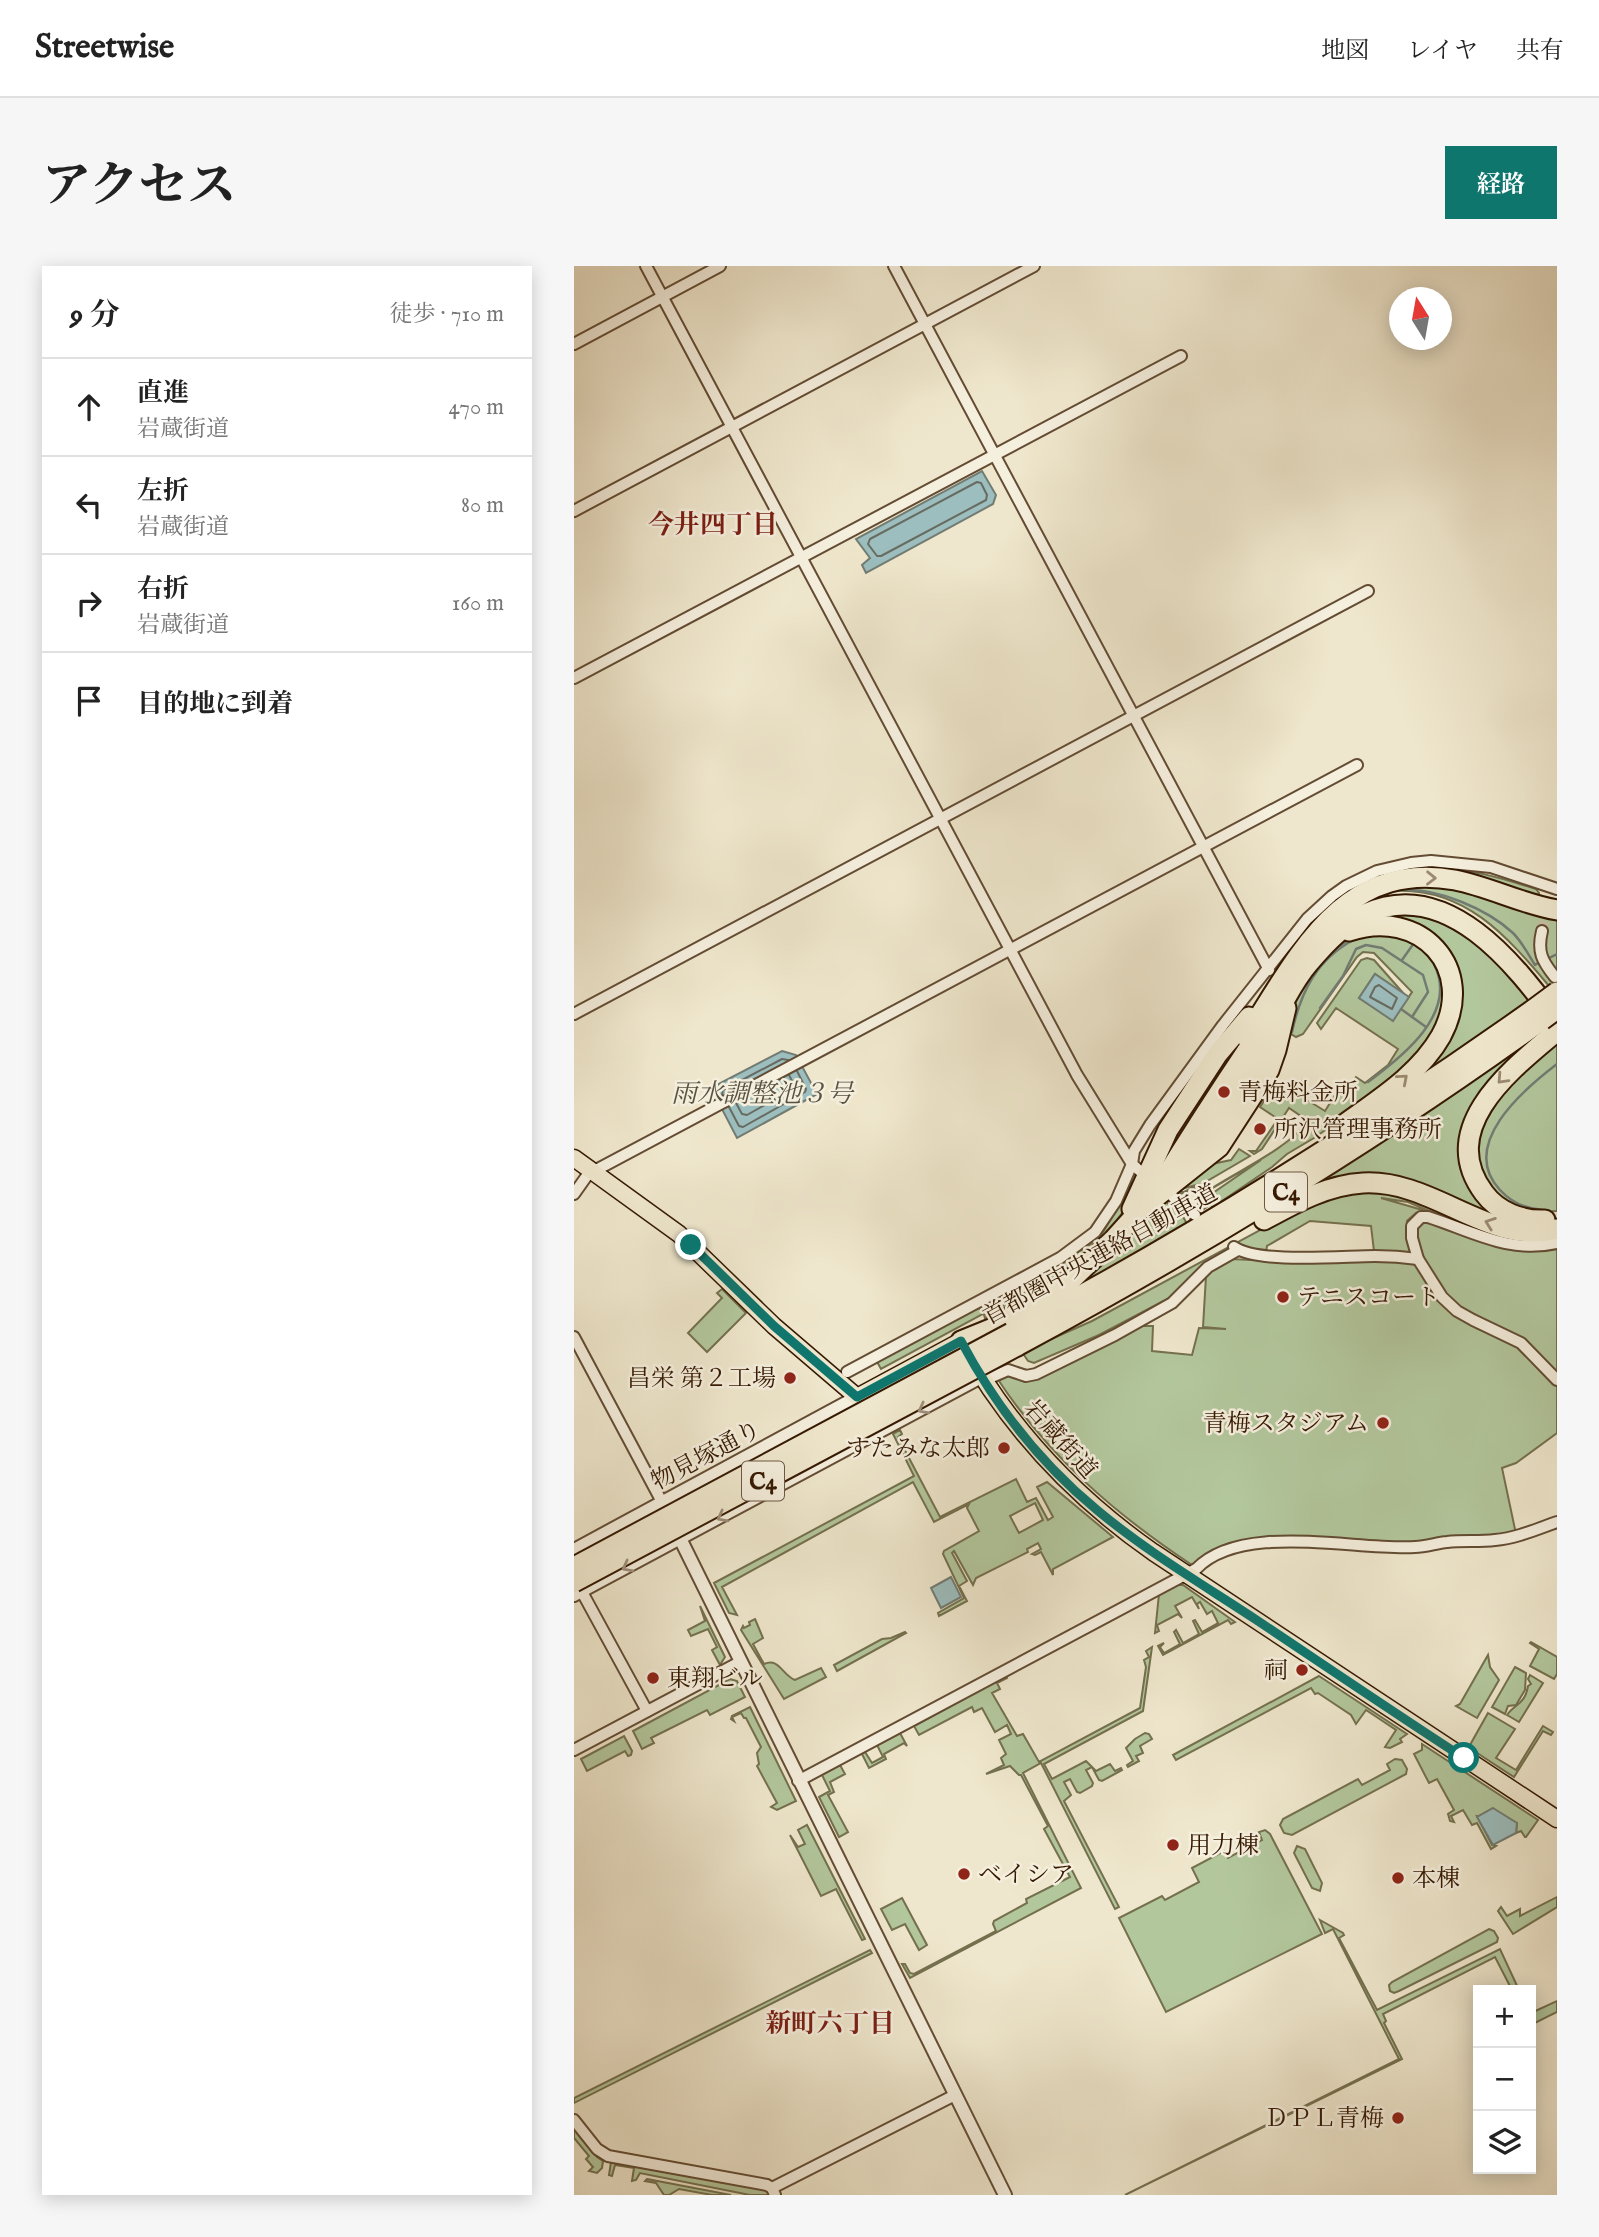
<!DOCTYPE html>
<html lang="ja">
<meta charset="utf-8">
<style>
:root{--surface:#fff;--page:#f6f6f6;--text:#222;--muted:#767676;--line:#e0e0e0;--accent:#0f766e}
body{margin:0;font-family:"IM FELL English","Noto Serif JP",serif;background:var(--page);color:var(--text)}
.controls{position:absolute;right:21px;bottom:21px;display:grid;overflow:hidden;border-radius:0px;box-shadow:0 4px 18px #0003}
.controls button{width:63px;height:63px;display:grid;place-items:center;padding:0;border:0;border-bottom:2px solid var(--line);background:var(--surface);color:var(--text);font:35px sans-serif}
.compass{position:absolute;left:815px;top:21px;width:63px;height:63px;border-radius:50%;background:var(--surface);box-shadow:0 4px 18px #0003;rotate:349deg}
.stop{position:absolute;width:21px;height:21px;margin:-16px;border:5px solid #0f766e;border-radius:50%;background:#fff}
.stop.end{background:#0f766e;border-color:#fff;box-shadow:0 2px 7px #0008}
.list{margin:0;padding:0;list-style:none}
h2{display:flex;justify-content:space-between;align-items:center;height:91px;margin:0;padding:0 28px;font-size:30px}
h2 small{font-size:23px;font-weight:400;color:var(--muted)}
.list li{display:grid;grid-template-columns:46px 1fr auto;gap:21px;align-items:center;box-sizing:border-box;height:98px;padding:0 28px;border-top:2px solid var(--line)}
.list b{display:block;font-size:26px;white-space:nowrap}
.list p{margin:0;font-size:23px;white-space:nowrap;color:var(--muted)}
.list em{font-size:23px;font-style:normal;color:var(--muted)}
.icon{flex:none;width:38px;height:38px;fill:none;stroke:currentColor;stroke-width:2;stroke-linecap:round;stroke-linejoin:round}
.map{position:relative;flex:none;width:983px;height:1929px;overflow:hidden;border-radius:0px}
header{display:flex;align-items:center;gap:42px;box-sizing:border-box;height:98px;padding:0 35px;background:var(--surface);border-bottom:2px solid var(--line)}
header strong{font-size:33px}
nav{display:flex;gap:38px;margin-inline-start:auto;font-size:24px}
.intro{display:flex;align-items:center;justify-content:space-between;box-sizing:border-box;height:168px;padding:0 42px}
h1{margin:0;font-size:49px}
.button{padding:18px 32px;border-radius:0px;background:var(--accent);color:#fff;font-size:24px;font-weight:700}
main{display:flex;gap:42px;padding:0 42px}
aside{flex:1;background:var(--surface);border-radius:0px;box-shadow:0 4px 18px #0003}
.map>svg:first-child{display:block}
.green{fill:#b3c79d;stroke:#74704e;stroke-width:2;fill-rule:evenodd}
.water{fill:#9cbebf;stroke:#727c73;stroke-width:2}
.lines{fill:none;stroke-linecap:round;stroke-linejoin:round}
.shore{stroke:#686b60;stroke-width:2}
.stream{stroke:#727c73;stroke-width:2.5}
.minor-tunnel{stroke:#cabea4;stroke-width:10;stroke-dasharray:10 5;stroke-linecap:butt}
.minor-casing{stroke:#634c33;stroke-width:14}
.tertiary-casing{stroke:#634c33;stroke-width:16}
.primary-casing{stroke:#341800;stroke-width:19}
.motorway-casing{stroke:#341800;stroke-width:23}
.minor{stroke:#f5efde;stroke-width:10}
.tertiary{stroke:#f5efde;stroke-width:12}
.primary{stroke:#efe7cd;stroke-width:16}
.motorway{stroke:#efe7cd;stroke-width:19}
.motorway-bridge-casing{stroke:#341800;stroke-width:23;stroke-linecap:butt}
.motorway-bridge{stroke:#efe7cd;stroke-width:19}
.oneway{stroke:#9b8a71}
.oneway2{stroke:#9e8e7a}
.route{stroke:#0f766e;stroke-width:9}
.poi-dot{fill:#8f2418;stroke:#f5efde;stroke-width:2.5}
.labels{text-anchor:middle;stroke-width:5;stroke-linejoin:round;paint-order:stroke}
.shield{fill:#f5efde;stroke:#6e5843;stroke-width:2}
.shield-label{font-size:23px;font-weight:bold;fill:#341800}
.poi-label{font-size:24px;fill:#341800;stroke:#f5efde;text-anchor:start}
.street-label{font-size:24px;fill:#341800;stroke:#f5efde}
.neighbourhood-label{font-size:26px;font-weight:bold;fill:#7a1f14;stroke:#f5efde}
.water-label{font-size:26px;font-style:italic;fill:#585243;stroke:#f5efde}
</style>
<header>
<strong>Streetwise</strong>
<nav><a>地図</a><a>レイヤ</a><a>共有</a></nav>
</header>
<div class="intro"><h1>アクセス</h1><a class="button">経路</a></div>
<main>
<aside>
<h2>9 分<small>徒歩 · 710 m</small></h2>
<ul class="list">
<li><svg class="icon" aria-label="ahead" viewBox="0 0 24 24"><path d="M12 20V5M6 11l6-6 6 6"/></svg><div><b>直進</b><p>岩蔵街道</p></div><em>470 m</em></li>
<li><svg class="icon" aria-label="left" viewBox="0 0 24 24"><path d="M17 20v-9H6M10 6l-5 5 5 5"/></svg><div><b>左折</b><p>岩蔵街道</p></div><em>80 m</em></li>
<li><svg class="icon" aria-label="right" viewBox="0 0 24 24"><path d="M7 20v-9h11M14 6l5 5-5 5"/></svg><div><b>右折</b><p>岩蔵街道</p></div><em>160 m</em></li>
<li><svg class="icon" aria-label="arrive" viewBox="0 0 24 24"><path d="M6 21V4h12l-3 4 3 4H6"/></svg><div><b>目的地に到着</b></div></li>
</ul>
</aside>
<div class="map">
<svg width="983" height="1929" viewBox="0 0 983 1929">
<rect width="100%" height="100%" fill="#efe7cd"/>
<filter id="stains"><feTurbulence type="fractalNoise" baseFrequency=".00286" numOctaves="4"/><feColorMatrix values="0 0 0 0 .2 0 0 0 0 .09 0 0 0 0 .02 0 0 0 .5 -.17"/></filter>
<radialGradient id="worn" r=".72"><stop offset=".6" stop-color="#630" stop-opacity="0"/><stop offset="1" stop-color="#630" stop-opacity=".3"/></radialGradient>
<g class="green">
<path d="M857,602C895,602 927,612 962,623L965,627V633Z"/>
<path d="M858,616L983,649V707L970,689L972,663L964,661C957,689 962,695 980,717L975,720C933,670 890,620 818,625Z"/>
<polygon points="814,648 855,649 894,667 958,733 806,839 861,786 876,696 799,652"/>
<path d="M826,667L861,693L871,724L863,762L836,798L763,856L740,872L713,888L698,901L639,941L636,939L630,943L629,937L633,931L687,894L632,926L625,935V946L624,936L629,928C660,906 712,885 734,855L715,842L688,883L680,888L676,885H682L704,853L686,841L702,816L720,828L729,814L733,817L725,829L751,845L768,818L774,822L782,811L791,817L814,799L824,783L762,742L747,763L743,757L787,694L793,692L800,694L830,728L801,708L785,732L819,754L838,726L800,687L789,686L783,691L729,768L722,771L714,766L724,728L732,715L753,689L777,672Z"/>
<polygon points="974,761 937,798 892,896 956,962 824,915 705,940 827,863"/>
<polygon points="983,774 983,945 953,946 923,931 905,903 904,878 908,857 919,837"/>
<polygon points="665,883 676,890 616,925 606,928 600,926 610,926 626,918 607,923 633,899 657,894"/>
<path d="M558,917H564C538,983 470,1020 411,1052L410,1049L446,1030L481,1006L478,1001L514,980L529,966Z"/>
<polygon points="811,924 945,976 905,966 834,936 807,932 852,945 842,947 833,955 837,982 835,986 800,985 797,960 736,955 693,980 692,986 678,984 664,978 630,997 603,1028 525,1069 460,1097 454,1095 448,1086 518,1055 725,943 761,928"/>
<polygon points="588,933 608,949 613,958 530,1006 511,1014 503,1022"/>
<path d="M854,956C905,969 924,993 983,982V1109L949,1073L887,1042L867,1023L846,985L842,964L849,957Z"/>
<path d="M657,993L741,997L809,995L843,998C856,1028 875,1049 905,1063C917,1068 929,1072 940,1078C957,1088 970,1106 983,1120V1167L942,1197L928,1202L942,1268L841,1278H673L618,1299C541,1248 474,1190 423,1112L431,1108L448,1113L567,1060H579L578,1085L618,1089L625,1062L652,1063L629,1061L632,1010L636,1005Z"/>
<polygon points="148,1023 172,1047 133,1086 114,1067 148,1032 143,1027"/>
<polygon points="404,1040 409,1048 307,1103 302,1094"/>
<path d="M326,1164L328,1168L324,1171L366,1251L442,1213L453,1236L462,1232L474,1254L479,1251L463,1221L473,1216L539,1271L479,1303V1309L467,1286L461,1289L458,1288L467,1283L464,1277L453,1283L454,1286L402,1312L399,1319L380,1285L378,1287L393,1315L385,1320L393,1335L365,1350L364,1347L390,1332L369,1288L370,1285L405,1265L393,1242L395,1238L360,1256L339,1216L148,1321L163,1349L155,1347L140,1317L340,1210L319,1168ZM461,1237L469,1254L445,1267L436,1250Z"/>
<polygon points="602,1319 609,1319 661,1356 657,1358 654,1354 589,1389 584,1380 590,1377 586,1381 590,1387 606,1378 600,1366 602,1364 609,1377 625,1368 619,1355 621,1354 628,1366 644,1357 638,1345 633,1348 626,1336 623,1338 625,1343 618,1331 601,1340 608,1352 604,1348 583,1359 585,1365 581,1367 585,1328"/>
<polygon points="126,1340 151,1391 146,1399 138,1384 143,1381 134,1363 117,1370 114,1364 131,1355"/>
<path d="M181,1353L189,1372L179,1378L190,1398C205,1391 208,1409 221,1414L247,1402L252,1411L210,1433L167,1364L169,1360L170,1362L176,1359L175,1356Z"/>
<polygon points="331,1366 332,1367 263,1405 260,1399 308,1373 317,1372"/>
<polygon points="957,1376 983,1391 983,1408 980,1413 956,1400 965,1383 956,1377"/>
<polygon points="578,1381 569,1445 470,1498 478,1513 512,1495 522,1505 536,1498 541,1505 547,1502 548,1504 528,1515 525,1514 518,1501 512,1504 519,1517 518,1520 506,1527 503,1526 496,1513 490,1516 497,1529 490,1535 545,1641 541,1643 467,1497 449,1507 507,1622 336,1712 328,1698 331,1698 336,1707 340,1708 422,1665 419,1658 420,1655 453,1637 452,1633 496,1611 470,1563 474,1560 447,1509 445,1509 436,1500 412,1508 430,1499 427,1492 432,1488 425,1474 437,1468 433,1459 421,1466 408,1442 400,1446 398,1441 345,1469 340,1460 432,1410 433,1412 423,1417 426,1423 418,1427 443,1470 449,1468 465,1496 566,1442 572,1401 570,1394 575,1391 572,1385"/>
<polygon points="914,1389 916,1401 925,1414 903,1452 882,1440 886,1438"/>
<polygon points="941,1401 952,1407 951,1424 942,1439 934,1440 931,1448 918,1441"/>
<path d="M956,1409L969,1417L945,1456L933,1449C940,1438 951,1439 954,1420L957,1418L954,1413Z"/>
<polygon points="745,1410 833,1468 826,1473 828,1476 816,1482 811,1481 822,1464 792,1444 782,1458 777,1449 744,1427 741,1428 737,1422 602,1494 599,1489"/>
<polygon points="156,1413 163,1415 171,1431 136,1449 133,1444 77,1472 80,1477 68,1483 59,1465"/>
<polygon points="176,1441 222,1535 203,1544 197,1541 203,1537 183,1500 185,1498 183,1487 187,1481 172,1452 170,1452 167,1447 158,1451 160,1455 157,1453 158,1450"/>
<polygon points="914,1447 941,1463 922,1492 942,1504 969,1460 979,1466 977,1469 969,1465 940,1511 897,1483 896,1479"/>
<polygon points="326,1467 333,1480 330,1477 310,1488 312,1493 295,1502 288,1488 291,1486 298,1497 309,1491 303,1479"/>
<polygon points="571,1467 575,1468 578,1473 566,1480 569,1487 562,1490 565,1495 554,1501 553,1499 559,1495 552,1482 561,1473"/>
<polygon points="50,1470 58,1485 57,1489 54,1490 51,1485 13,1505 7,1493"/>
<polygon points="848,1478 964,1554 952,1571 951,1571 947,1565 942,1567 943,1557 903,1550 918,1579 922,1580 917,1583 903,1557 898,1559 889,1544 877,1550 880,1556 876,1555 874,1548 880,1544 863,1513 855,1517 840,1488 848,1484"/>
<polygon points="821,1493 828,1494 833,1503 832,1508 718,1569 710,1567 706,1559 709,1553 784,1513 788,1519 816,1504 813,1498"/>
<polygon points="266,1499 271,1508 256,1516 260,1526 254,1529 274,1566 265,1571 245,1531 256,1525 248,1509"/>
<polygon points="233,1559 291,1673 288,1674 262,1623 247,1630 216,1569 224,1581 231,1578 224,1564"/>
<polygon points="691,1564 696,1568 748,1668 592,1746 545,1652 588,1630 591,1634 625,1616 618,1602 650,1585 654,1592 688,1574 685,1566"/>
<polygon points="723,1580 731,1583 748,1617 746,1625 738,1622 720,1587"/>
<polygon points="983,1631 983,1641 939,1668 924,1645 927,1641 933,1650 946,1643 946,1650"/>
<polygon points="328,1632 353,1679 345,1684 331,1658 318,1664 307,1643"/>
<polygon points="746,1654 769,1667 770,1669 765,1672 803,1744 926,1683 945,1724 938,1724 921,1691 809,1748 812,1755 810,1757 828,1793 551,1929 825,1793 759,1663 751,1667"/>
<polygon points="915,1663 920,1665 924,1672 923,1676 825,1725 820,1727 816,1725 815,1719 818,1716"/>
<polygon points="296,1684 298,1687 0,1837 0,1832"/>
<polygon points="983,1735 983,1746 957,1759 957,1747"/>
<polygon points="0,1862 23,1891 29,1895 28,1902 23,1907 15,1905 19,1901 12,1893 15,1890 0,1872"/>
<polygon points="37,1896 193,1924 195,1929 176,1929 66,1907 62,1914 58,1915 60,1902 41,1899 38,1910 35,1909"/>
<polygon points="73,1913 157,1929 138,1929 105,1923 95,1929 90,1929 82,1917 71,1915"/>
</g>
<g class="water">
<polygon points="408,205 422,229 419,238 292,307 288,299 296,292 282,273"/>
<polygon points="801,708 835,731 819,755 785,732"/>
<polygon points="208,785 222,789 243,828 163,872 137,822"/>
<polygon points="377,1311 387,1331 367,1342 357,1322"/>
<polygon points="919,1542 943,1557 942,1567 919,1579 903,1551"/>
</g>
<g class="lines">
<g class="shore">
<polygon points="403,216 407,217 413,229 412,234 307,290 303,290 294,278 296,273"/>
<polygon points="805,719 823,732 818,743 796,731 801,721"/>
<polyline points="148,829 149,824 208,793 214,794"/>
<polyline points="162,837 168,848 173,849 219,823 220,819 215,809"/>
<polyline points="155,841 165,860 169,861 231,826 232,823 223,805"/>
</g>
<g class="stream">
<path d="M828,624C864,622 913,643 939,667C948,676 954,688 961,699L964,697"/>
<polyline points="973,693 983,688"/>
<polyline points="828,694 840,677"/>
<polyline points="746,742 769,710 782,683 792,679 808,682 849,709 854,726 838,751"/>
<polyline points="827,743 852,761"/>
<path d="M718,766C727,725 743,693 781,673"/>
<path d="M794,816C828,791 885,747 860,698"/>
<path d="M969,944C952,943 938,937 926,924C884,879 949,824 983,798"/>
</g>
<polyline class="minor-tunnel" points="968,665 976,632"/>
<defs>
<g id="minor">
<polyline points="72,0 503,809 558,898 566,905"/>
<polyline points="320,0 695,704"/>
<polyline points="0,78 146,0"/>
<polyline points="0,245 460,0"/>
<polyline points="0,412 607,90"/>
<path d="M968,665C963,686 968,695 981,711"/>
<polyline points="0,748 794,325"/>
<polyline points="0,928 17,904 24,903 783,499"/>
<polyline points="599,931 621,949"/>
<path d="M983,977C935,988 898,965 854,951H847L838,960V972L844,993L868,1031L883,1045L899,1054L947,1077L983,1114"/>
<path d="M660,981C684,998 769,990 801,990C815,990 830,991 844,993"/>
<polyline points="0,1071 88,1236"/>
<polyline points="273,1106 486,992 521,966 542,935 558,898 560,885 576,859 649,759 733,653 758,630 772,620 803,605 837,597 857,595 917,601 983,623"/>
<polyline points="411,1114 434,1104 452,1110 462,1108 541,1069 598,1037 634,1001 664,984"/>
<polyline points="8,1326 73,1445"/>
<polyline points="0,1330 409,1111"/>
<polyline points="0,1484 166,1396"/>
<path d="M224,1515L622,1303C668,1255 782,1285 841,1281C852,1281 862,1277 873,1276C889,1274 905,1276 921,1274C943,1272 963,1263 983,1256"/>
<polyline points="0,1854 23,1883 34,1890 193,1919 198,1922 201,1929"/>
<polyline points="198,1922 381,1829"/>
</g>
<g id="tertiary">
<polyline points="88,1236 431,1929"/>
<polyline points="0,1284 283,1131"/>
</g>
<path id="primary" d="M0,892L105,968L200,1060L283,1131L387,1075C434,1161 499,1230 579,1286L983,1553"/>
<g id="motorway">
<path d="M672,771C723,693 768,593 881,614C916,621 948,638 983,644"/>
<path d="M768,860C802,835 845,809 867,770C904,702 846,641 775,665"/>
<polyline points="618,894 683,796 698,769"/>
<polyline points="558,943 594,864 643,789 675,751"/>
<path d="M567,943L584,923C613,876 643,829 674,783C681,773 691,765 698,755C711,736 719,715 735,697C750,679 769,658 791,648C873,610 941,698 983,755"/>
<path d="M690,954C721,937 753,919 789,917C860,913 915,981 983,963"/>
<path d="M971,954C948,955 924,946 910,927C861,861 939,802 983,765"/>
<path d="M437,1067C619,971 792,862 960,743"/>
<polyline points="387,1075 419,1062 496,1015 539,974 567,943 645,881 695,804 702,784 712,742"/>
<path d="M443,1080C625,982 801,875 968,754"/>
</g>
</defs>
<use href="#minor" class="minor-casing"/>
<use href="#tertiary" class="tertiary-casing"/>
<use href="#primary" class="primary-casing"/>
<use href="#motorway" class="motorway-casing"/>
<use href="#minor" class="minor"/>
<use href="#tertiary" class="tertiary"/>
<use href="#primary" class="primary"/>
<use href="#motorway" class="motorway"/>
<defs>
<g id="motorway-bridge">
<polyline points="960,743 983,726"/>
<polyline points="968,754 983,743"/>
<polyline points="0,1301 437,1067"/>
<polyline points="0,1316 443,1080"/>
</g>
</defs>
<use href="#motorway-bridge" class="motorway-bridge-casing"/>
<use href="#motorway-bridge" class="motorway-bridge"/>
</g>
<defs><path id="oneway-chevron" d="M-2-3.5L2.5 0L-2 3.5" fill="none" stroke-width="1.6" stroke-linecap="round" stroke-linejoin="round" transform="scale(1.75)"/></defs>
<g class="oneway">
<use href="#oneway-chevron" transform="translate(857 612) rotate(1)"/>
<use href="#oneway-chevron" transform="translate(829 813) rotate(-41)"/>
<use href="#oneway-chevron" transform="translate(928 813) rotate(133)"/>
<use href="#oneway-chevron" transform="translate(916 957) rotate(-160)"/>
</g>
<g class="oneway2">
<use href="#oneway-chevron" transform="translate(349 1143) rotate(152)"/>
<use href="#oneway-chevron" transform="translate(148 1251) rotate(152)"/>
<use href="#oneway-chevron" transform="translate(53 1301) rotate(152)"/>
</g>
<g class="lines">
<path class="route" d="M117,979L200,1060L283,1131L387,1075C421,1139 467,1198 523,1244C572,1285 628,1318 681,1353C750,1399 819,1446 890,1492"/>
</g>
<g class="poi-dot">
<circle cx="650" cy="826" r="7"/>
<circle cx="686" cy="863" r="7"/>
<circle cx="709" cy="1031" r="7"/>
<circle cx="216" cy="1112" r="7"/>
<circle cx="809" cy="1157" r="7"/>
<circle cx="430" cy="1182" r="7"/>
<circle cx="728" cy="1404" r="7"/>
<circle cx="79" cy="1412" r="7"/>
<circle cx="599" cy="1579" r="7"/>
<circle cx="390" cy="1608" r="7"/>
<circle cx="824" cy="1612" r="7"/>
<circle cx="824" cy="1852" r="7"/>
</g>
<g class="labels">
<g class="shield">
<rect x="691" y="906.5" width="42" height="39" rx="5"/>
<rect x="168" y="1195.5" width="42" height="39" rx="5"/>
</g>
<g class="shield-label">
<text x="712" y="934">C4</text>
<text x="189" y="1223">C4</text>
</g>
<g class="poi-label">
<text x="664" y="834">青梅料金所</text>
<text x="700" y="871">所沢管理事務所</text>
<text x="723" y="1039">テニスコート</text>
<text x="202" y="1120" text-anchor="end">昌栄 第２工場</text>
<text x="795" y="1165" text-anchor="end">青梅スタジアム</text>
<text x="416" y="1190" text-anchor="end">すたみな太郎</text>
<text x="714" y="1412" text-anchor="end">祠</text>
<text x="93" y="1420">東翔ビル</text>
<text x="613" y="1587">用力棟</text>
<text x="404" y="1616">ベイシア</text>
<text x="838" y="1620">本棟</text>
<text x="810" y="1860" text-anchor="end">ＤＰＬ青梅</text>
</g>
<g class="street-label">
<text transform="translate(526 988) rotate(-29)" y="8">首都圏中央連絡自動車道</text>
<text transform="translate(487 1173) rotate(48)" y="8">岩蔵街道</text>
<text transform="translate(132 1189) rotate(-28)" y="8">物見塚通り</text>
</g>
<g class="neighbourhood-label">
<text x="139" y="267">今井四丁目</text>
<text x="256" y="1766">新町六丁目</text>
</g>
<g class="water-label">
<text x="188" y="836">雨水調整池３号</text>
</g>
</g>
<rect width="100%" height="100%" filter="url(#stains)"/>
<rect width="100%" height="100%" fill="url(#worn)"/>
</svg>
<div class="controls">
<button>+</button>
<button>−</button>
<button><svg class="icon" aria-label="layers" viewBox="0 0 24 24"><path d="M12 4l9 5-9 5-9-5zM3 14l9 5 9-5"/></svg></button>
</div>
<svg class="compass" viewBox="-18 -18 36 36"><path d="M0-13l5 13h-10z" fill="#e53935"/><path d="M0 13l5-13h-10z" fill="#767676"/></svg>
<div class="stop" style="left:890px;top:1492px"></div>
<div class="stop end" style="left:117px;top:979px"></div>
</div>
</main>
